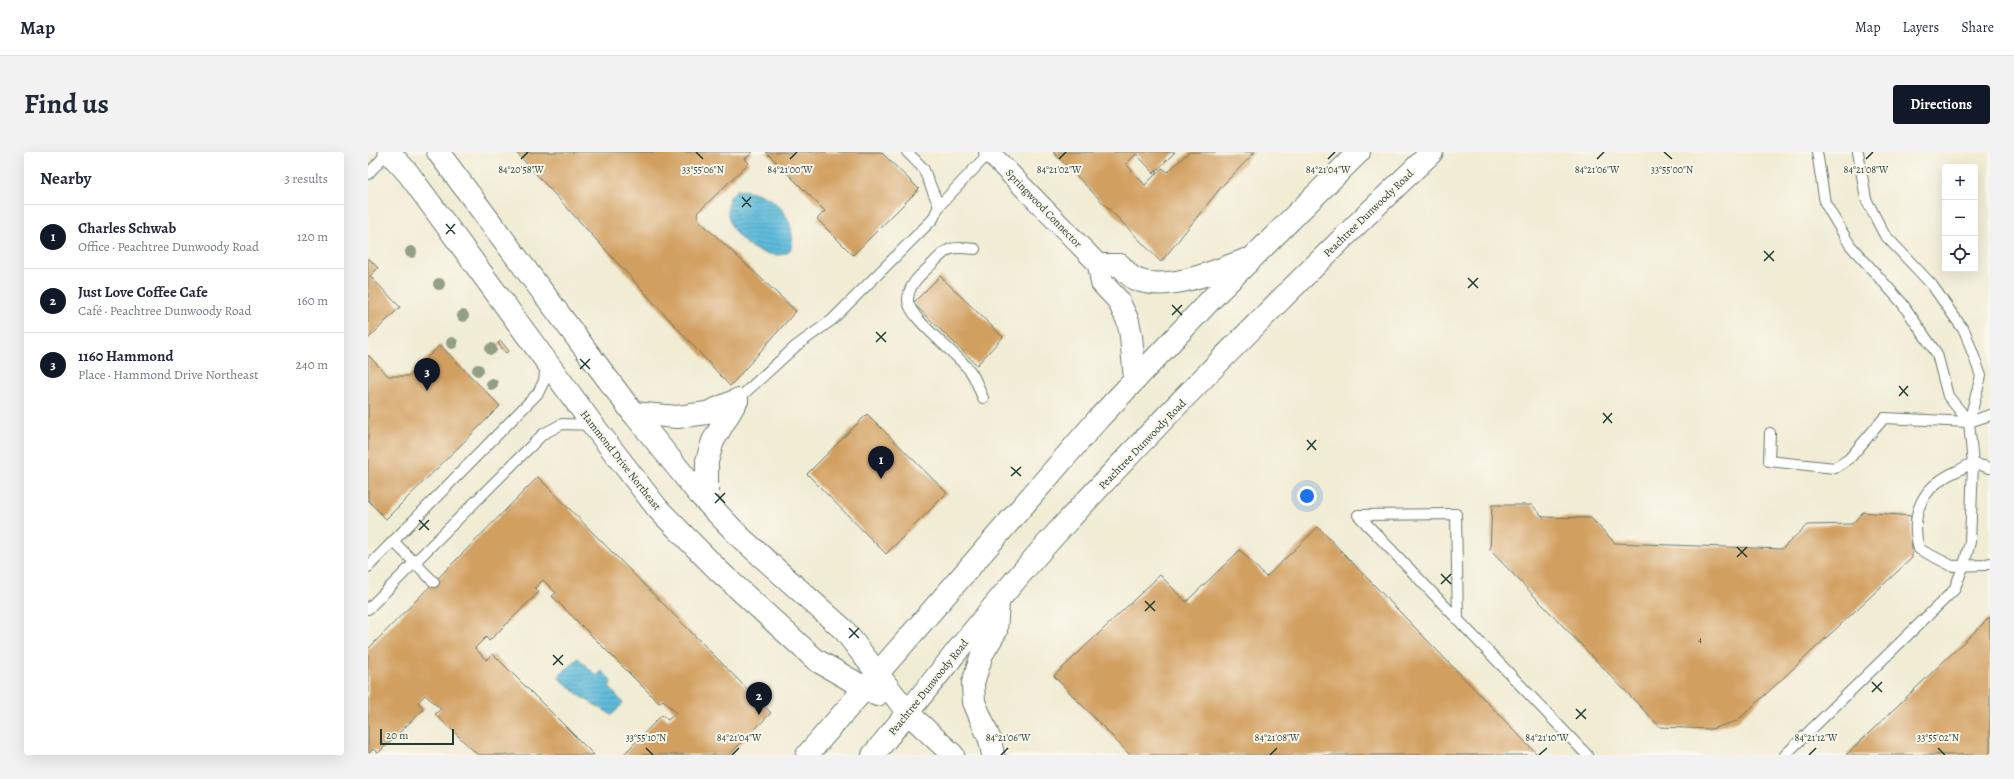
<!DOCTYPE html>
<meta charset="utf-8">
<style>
:root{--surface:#fff;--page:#f2f2f3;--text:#1f2937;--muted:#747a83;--line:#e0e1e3;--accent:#111827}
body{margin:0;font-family:Alegreya,serif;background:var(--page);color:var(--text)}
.controls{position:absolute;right:12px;top:12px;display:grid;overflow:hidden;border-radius:4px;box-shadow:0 4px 16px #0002}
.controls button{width:36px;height:36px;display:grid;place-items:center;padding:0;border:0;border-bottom:1px solid var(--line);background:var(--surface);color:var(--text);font:20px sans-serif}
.scale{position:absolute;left:12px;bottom:10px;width:74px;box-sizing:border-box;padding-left:4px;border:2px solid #1f3d34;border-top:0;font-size:11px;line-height:14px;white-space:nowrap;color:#1f3d34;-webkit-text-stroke:3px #fbf7ec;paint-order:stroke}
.you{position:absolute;left:939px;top:344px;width:14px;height:14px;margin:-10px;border:3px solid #fff;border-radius:50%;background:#1a73e8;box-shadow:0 0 0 6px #1a73e833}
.badge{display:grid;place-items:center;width:26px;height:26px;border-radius:50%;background:var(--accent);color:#fff;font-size:13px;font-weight:700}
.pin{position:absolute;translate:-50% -33px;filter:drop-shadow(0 1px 2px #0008)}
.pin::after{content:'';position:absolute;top:21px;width:14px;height:12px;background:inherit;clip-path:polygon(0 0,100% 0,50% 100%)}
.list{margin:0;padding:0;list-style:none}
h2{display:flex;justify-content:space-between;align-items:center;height:52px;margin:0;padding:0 16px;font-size:17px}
h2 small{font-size:13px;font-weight:400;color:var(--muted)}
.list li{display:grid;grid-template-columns:26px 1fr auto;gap:12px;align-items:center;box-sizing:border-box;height:64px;padding:0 16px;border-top:1px solid var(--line)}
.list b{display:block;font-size:15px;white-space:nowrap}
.list p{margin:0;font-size:13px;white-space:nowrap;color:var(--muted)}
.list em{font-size:13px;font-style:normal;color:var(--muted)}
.icon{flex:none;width:22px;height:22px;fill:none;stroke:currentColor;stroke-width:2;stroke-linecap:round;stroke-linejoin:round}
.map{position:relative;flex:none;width:1622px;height:603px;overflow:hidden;border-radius:4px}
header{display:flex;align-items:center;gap:24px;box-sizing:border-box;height:56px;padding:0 20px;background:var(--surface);border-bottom:1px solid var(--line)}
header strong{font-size:19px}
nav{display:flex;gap:22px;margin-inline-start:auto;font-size:14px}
.intro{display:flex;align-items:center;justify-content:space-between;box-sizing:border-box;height:96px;padding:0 24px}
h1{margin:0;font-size:28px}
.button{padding:10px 18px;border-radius:4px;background:var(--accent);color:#fff;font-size:14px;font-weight:700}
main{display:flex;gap:24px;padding:0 24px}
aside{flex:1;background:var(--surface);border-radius:4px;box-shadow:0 4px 16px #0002}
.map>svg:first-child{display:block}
.water{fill:url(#water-rules);stroke:#3e7c88}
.building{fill:#d19f5f}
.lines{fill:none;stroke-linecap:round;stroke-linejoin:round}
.service-casing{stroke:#687a6c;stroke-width:12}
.minor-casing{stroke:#687a6c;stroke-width:22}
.secondary-casing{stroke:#687a6c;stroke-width:24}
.service{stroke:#fff;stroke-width:10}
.minor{stroke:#fff;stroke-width:20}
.secondary{stroke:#fff;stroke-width:22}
.tree{fill:#919f84}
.ticks{fill:none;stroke:#1f3d34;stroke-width:1.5}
.labels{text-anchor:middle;stroke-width:4;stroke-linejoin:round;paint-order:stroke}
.number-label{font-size:9px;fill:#4c563f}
.street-label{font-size:11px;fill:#1f3d34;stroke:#fbf7ec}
.ticks-label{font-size:10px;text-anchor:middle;fill:#1f3d34;stroke:#fbf7ec;stroke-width:4;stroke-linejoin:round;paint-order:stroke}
</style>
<header>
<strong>Map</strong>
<nav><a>Map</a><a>Layers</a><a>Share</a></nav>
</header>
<div class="intro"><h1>Find us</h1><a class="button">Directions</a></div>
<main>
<aside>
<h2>Nearby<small>3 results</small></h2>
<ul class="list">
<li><span class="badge">1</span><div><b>Charles Schwab</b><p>Office · Peachtree Dunwoody Road</p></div><em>120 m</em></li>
<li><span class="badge">2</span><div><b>Just Love Coffee Cafe</b><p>Café · Peachtree Dunwoody Road</p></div><em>160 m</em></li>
<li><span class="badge">3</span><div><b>1160 Hammond</b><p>Place · Hammond Drive Northeast</p></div><em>240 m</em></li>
</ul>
</aside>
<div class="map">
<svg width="1622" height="603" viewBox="0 0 1622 603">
<defs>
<pattern id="water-rules" width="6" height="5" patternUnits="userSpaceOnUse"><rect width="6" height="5" fill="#5ebcdc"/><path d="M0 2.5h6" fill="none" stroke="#4d9ab3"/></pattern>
</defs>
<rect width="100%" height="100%" fill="#fbf7ec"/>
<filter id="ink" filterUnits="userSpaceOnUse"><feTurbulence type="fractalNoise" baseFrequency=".025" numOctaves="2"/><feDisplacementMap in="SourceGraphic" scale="8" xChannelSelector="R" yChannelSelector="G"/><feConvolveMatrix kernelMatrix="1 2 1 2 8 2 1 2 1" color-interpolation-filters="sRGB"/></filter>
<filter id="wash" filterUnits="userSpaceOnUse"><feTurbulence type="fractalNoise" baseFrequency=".012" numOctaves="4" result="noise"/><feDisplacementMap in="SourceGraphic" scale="16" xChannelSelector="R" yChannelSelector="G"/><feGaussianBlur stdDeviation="0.9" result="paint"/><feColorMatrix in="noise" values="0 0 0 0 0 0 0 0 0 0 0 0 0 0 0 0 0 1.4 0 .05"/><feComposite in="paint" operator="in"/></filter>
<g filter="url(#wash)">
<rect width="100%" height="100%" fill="#f1ecd4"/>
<g class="water">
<path d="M369,38C396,38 422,55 424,83C425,89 425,96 420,100C415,104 408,103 402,102C383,100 363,82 360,63C359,57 361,51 362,45Z"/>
<polygon points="210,506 229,524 234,519 244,529 241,535 255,551 244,563 212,544 190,525"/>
</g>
<g id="blocks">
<g class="building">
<polygon points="148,0 385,0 377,7 381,11 329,61 331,69 338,75 428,159 362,234"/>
<polygon points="398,0 513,0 551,37 485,103 449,67 457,59"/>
<polygon points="685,0 807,0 786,21 768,2 758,12 777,33 794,16 800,20 821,0 887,0 854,34 793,110"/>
<polygon points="0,106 10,116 2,124 32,155 0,187"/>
<polygon points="572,124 635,185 609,213 545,151"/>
<polygon points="133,189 141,199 138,201 130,191"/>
<polygon points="72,193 132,254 18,367 0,348 0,203 20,224 41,224"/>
<polygon points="499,262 579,341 518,402 439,322"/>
<polygon points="170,325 403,561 361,603 255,603 294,563 300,568 308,561 295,548 291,551 184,444 188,441 175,428 167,436 171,440 121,489 118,485 107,496 118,508 125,502 226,603 110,603 67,562 73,557 57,543 50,550 56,557 10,601 5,597 0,602 0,497"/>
<polygon points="1124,353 1164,353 1175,365 1223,366 1247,391 1414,397 1439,373 1484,372 1495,360 1543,364 1544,406 1369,569 1343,577 1292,575 1122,398"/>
<polygon points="950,375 1170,603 762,603 686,524 792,423 818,450 872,398 898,425"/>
<polygon points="1622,465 1622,603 1478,603"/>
</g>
</g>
</g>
<g filter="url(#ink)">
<use href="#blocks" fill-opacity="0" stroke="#687a6c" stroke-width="1"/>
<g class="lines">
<defs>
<g id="service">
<polyline points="1449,0 1457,51 1482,93 1534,151 1569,202 1580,244 1601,270"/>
<polyline points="0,22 20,0"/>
<polyline points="571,54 622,0"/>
<path d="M607,97C579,94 580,96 560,116C551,124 540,134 540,148C540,166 591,203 602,219C608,226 611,238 615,246"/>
<polyline points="369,248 428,194 464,168 565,67 571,54 555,16 539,0"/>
<polyline points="1402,281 1401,309 1467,316 1481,307 1516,266 1601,270 1622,263"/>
<path d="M1622,316C1617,315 1609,311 1604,312C1599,313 1594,317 1589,319C1555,334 1541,360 1551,397L1584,414L1616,413L1622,411"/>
<polyline points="25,389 66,430"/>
<polyline points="0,415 170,241 176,229 178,212"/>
<polyline points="0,457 175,282 194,272 225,273"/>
<polyline points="1090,468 1088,362 990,363 1219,603"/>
<polyline points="1417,603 1586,438 1596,413 1602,390 1605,312 1601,270 1613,224 1597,180 1564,133 1516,82 1498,47 1490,0"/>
</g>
<polyline id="minor" points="621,0 731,113"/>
<g id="secondary">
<polyline points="21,0 40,21 225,273 290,357 352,420 448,508 509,543"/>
<polyline points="70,0 265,261 331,342 372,385 476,478 540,561 585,603"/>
<path d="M767,228L763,184L760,169L750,148L734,131L731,113H752C756,117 762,125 767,127C799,141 848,119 877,108"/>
<polyline points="265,261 309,265 339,261 369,248"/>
<polyline points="339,350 339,309 345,289 369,248"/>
<polyline points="439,603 731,266 851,139 991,0"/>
<path d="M505,603C568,527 628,447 695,374C814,245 937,121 1064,0"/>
<polyline points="625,603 622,588 606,550 605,531 614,502 628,479 630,451"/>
</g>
</defs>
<use href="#service" class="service-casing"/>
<use href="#minor" class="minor-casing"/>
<use href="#secondary" class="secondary-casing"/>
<use href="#service" class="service"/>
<use href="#minor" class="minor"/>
<use href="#secondary" class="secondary"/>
</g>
<g class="tree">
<circle cx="43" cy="100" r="6"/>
<circle cx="71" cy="132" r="6"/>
<circle cx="95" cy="164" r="6"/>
<circle cx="84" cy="191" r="6"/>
<circle cx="123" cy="197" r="6"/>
<circle cx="110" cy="218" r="6"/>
<circle cx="124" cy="232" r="6"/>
</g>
</g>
<path class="ticks" d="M328,0L335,7M1296,0L1304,7M153,7L160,0M422,7L429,0M691,7L698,0M960,7L967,0M1229,7L1236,0M1498,7L1505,0M374,45L383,55M374,55L383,45M78,72L87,82M78,82L87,72M1396,99L1406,109M1396,109L1406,99M1100,126L1110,136M1100,136L1110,126M804,153L814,163M804,163L814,153M508,180L518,190M508,190L518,180M212,207L222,217M212,217L222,207M1531,234L1540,244M1531,244L1540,234M1235,261L1244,271M1235,271L1244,261M939,288L948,298M939,298L948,288M643,315L653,324M643,324L653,315M347,341L357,351M347,351L357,341M51,368L61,378M51,378L61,368M1369,395L1379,405M1369,405L1379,395M1073,422L1083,432M1073,432L1083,422M777,449L787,459M777,459L787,449M481,476L491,486M481,486L491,476M185,503L195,513M185,513L195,503M1504,530L1514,540M1504,540L1514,530M1208,557L1218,567M1208,567L1218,557M278,596L285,603M1570,596L1577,603M364,603L371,596M633,603L640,596M902,603L909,596M1171,603L1179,596M1441,603L1448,596"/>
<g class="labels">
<g class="number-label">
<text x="1332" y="490">4</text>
</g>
<g class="street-label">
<text transform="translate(676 56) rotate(46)" y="4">Springwood Connector</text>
<text transform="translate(1000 61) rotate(-44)" y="4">Peachtree Dunwoody Road</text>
<text transform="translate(774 292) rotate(-46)" y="4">Peachtree Dunwoody Road</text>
<text transform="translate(253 308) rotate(52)" y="4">Hammond Drive Northeast</text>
<text transform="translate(560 535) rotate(-51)" y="4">Peachtree Dunwoody Road</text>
</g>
</g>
<g class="ticks-label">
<text x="153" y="21">84°20'58"W</text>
<text x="335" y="21">33°55'06"N</text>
<text x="422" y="21">84°21'00"W</text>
<text x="691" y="21">84°21'02"W</text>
<text x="960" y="21">84°21'04"W</text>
<text x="1304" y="21">33°55'00"N</text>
<text x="1498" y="21">84°21'08"W</text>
<text x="1229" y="21">84°21'06"W</text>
<text x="371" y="589">84°21'04"W</text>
<text x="640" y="589">84°21'06"W</text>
<text x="909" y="589">84°21'08"W</text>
<text x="1179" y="589">84°21'10"W</text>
<text x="1448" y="589">84°21'12"W</text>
<text x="278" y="589">33°55'10"N</text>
<text x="1570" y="589">33°55'02"N</text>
</g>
</svg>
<div class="controls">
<button>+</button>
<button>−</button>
<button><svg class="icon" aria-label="locate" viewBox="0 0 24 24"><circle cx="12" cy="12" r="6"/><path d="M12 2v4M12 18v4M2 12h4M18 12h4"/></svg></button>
</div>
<div class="scale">20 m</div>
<div class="you"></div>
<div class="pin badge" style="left:513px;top:327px">1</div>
<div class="pin badge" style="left:391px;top:563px">2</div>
<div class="pin badge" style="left:59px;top:239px">3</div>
</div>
</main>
